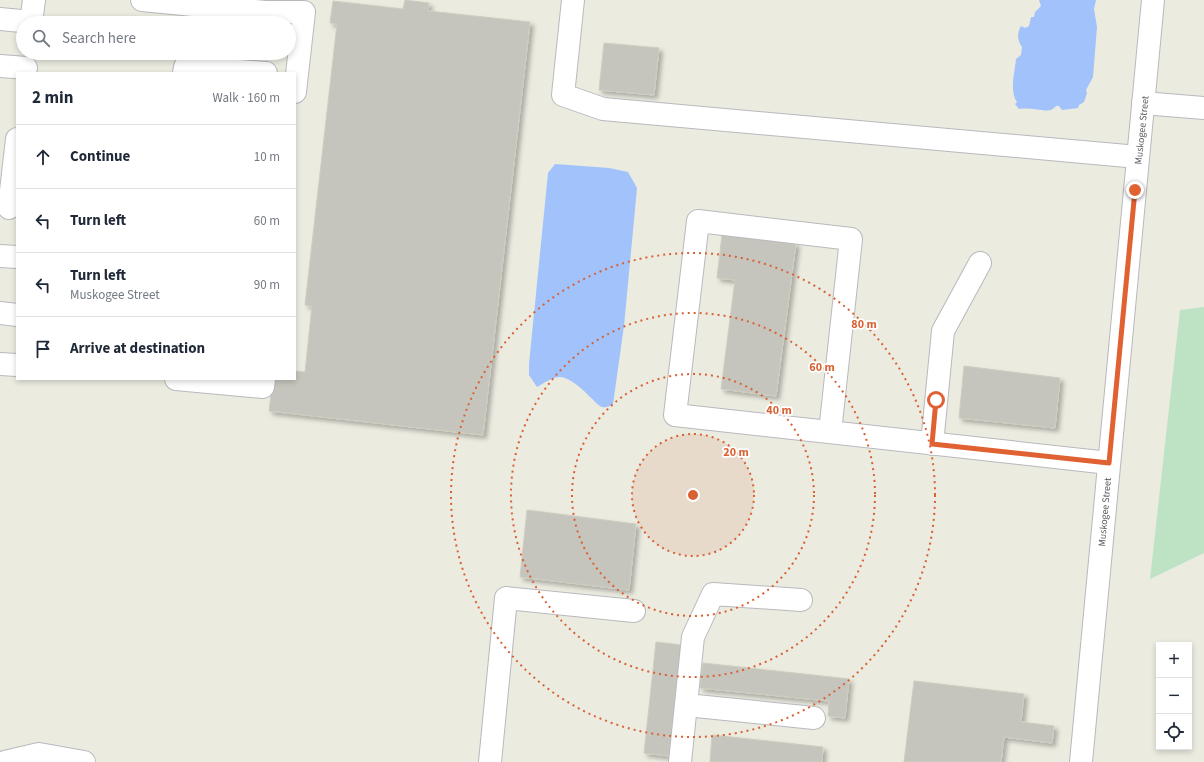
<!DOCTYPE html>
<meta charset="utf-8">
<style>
:root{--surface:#fff;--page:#f6f6f7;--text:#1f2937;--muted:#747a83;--line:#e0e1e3}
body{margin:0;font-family:"Source Sans 3",sans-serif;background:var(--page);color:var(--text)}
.controls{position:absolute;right:12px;bottom:12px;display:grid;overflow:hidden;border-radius:0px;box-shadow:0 2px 6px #0003}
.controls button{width:36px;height:36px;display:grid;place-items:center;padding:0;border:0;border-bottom:1px solid var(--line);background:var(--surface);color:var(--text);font:20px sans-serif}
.stop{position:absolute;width:12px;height:12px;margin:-9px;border:3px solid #e06131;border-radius:50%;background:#fff}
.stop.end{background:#e06131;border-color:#fff;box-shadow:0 1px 4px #0008}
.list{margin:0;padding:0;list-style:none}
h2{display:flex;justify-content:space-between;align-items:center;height:52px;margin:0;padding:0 16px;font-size:17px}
h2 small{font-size:13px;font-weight:400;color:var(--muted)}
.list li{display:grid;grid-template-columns:26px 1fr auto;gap:12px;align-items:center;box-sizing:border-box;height:64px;padding:0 16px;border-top:1px solid var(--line)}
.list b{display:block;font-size:15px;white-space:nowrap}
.list p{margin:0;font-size:13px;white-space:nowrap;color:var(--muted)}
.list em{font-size:13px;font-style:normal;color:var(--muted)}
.icon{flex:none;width:22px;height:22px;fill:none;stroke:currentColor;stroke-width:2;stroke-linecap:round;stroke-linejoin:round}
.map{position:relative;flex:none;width:1204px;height:762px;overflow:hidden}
.search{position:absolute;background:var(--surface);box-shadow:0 2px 6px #0003;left:16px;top:16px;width:280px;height:44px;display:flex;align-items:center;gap:10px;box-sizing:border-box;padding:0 14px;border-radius:22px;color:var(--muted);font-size:15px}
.panel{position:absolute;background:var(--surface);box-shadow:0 2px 6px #0003;left:16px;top:72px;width:280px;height:308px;border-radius:0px}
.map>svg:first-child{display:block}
.green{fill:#bde2c4}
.water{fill:#a1c2fa}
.building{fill:#c6c5bd;stroke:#cfcdbf;filter:url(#shadow)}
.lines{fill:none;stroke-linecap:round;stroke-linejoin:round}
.minor-casing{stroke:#b8b9be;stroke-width:24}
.minor{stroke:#fff;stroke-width:22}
.route{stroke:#e06131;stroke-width:5}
.ring{fill:none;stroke:#d96133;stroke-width:2;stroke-dasharray:2 4}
.labels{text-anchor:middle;stroke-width:3.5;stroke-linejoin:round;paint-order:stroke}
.street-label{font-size:10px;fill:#595b60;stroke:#fff}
.centre{fill:#d96133;stroke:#fff;stroke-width:2}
.ring-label{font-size:12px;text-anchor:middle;font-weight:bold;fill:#d96133;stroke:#fff;stroke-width:3.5;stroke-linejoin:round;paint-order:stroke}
</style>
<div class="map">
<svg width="1204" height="762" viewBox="0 0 1204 762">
<defs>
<filter id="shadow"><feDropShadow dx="3.5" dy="3.5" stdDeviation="2" flood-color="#0004"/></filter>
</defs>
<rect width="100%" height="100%" fill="#ebebe0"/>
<polygon class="green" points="1204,307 1204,553 1150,579 1180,310"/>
<g class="water">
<path d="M1039,0H1096L1094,9L1097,27L1093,77L1086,90L1087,93L1084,102L1079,105L1078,108L1062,110L1059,106H1056C1055,107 1053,109 1051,110C1047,112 1028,107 1019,109L1015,104L1017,102C1009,92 1015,71 1016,59L1021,55L1022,47C1017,40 1017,33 1021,26L1025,28L1029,26L1031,17H1034L1035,12L1041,6Z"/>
<path d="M555,164L609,168L628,172L637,188L624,326L613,404C610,406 606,408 602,407C597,405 594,400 590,397C584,390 568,376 559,377C551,378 544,383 537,387L529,375V364L548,173Z"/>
</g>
<g class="building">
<polygon points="405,0 429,3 428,11 530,22 483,435 269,411 273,379 295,379 295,371 305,372 312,306 305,305 337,24 330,23 333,1 403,9"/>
<polygon points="604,43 659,48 654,95 599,90"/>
<polygon points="722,235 796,243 776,396 721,389 735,280 717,278"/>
<polygon points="964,366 1060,378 1055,428 959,418"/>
<polygon points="527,510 636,524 629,590 520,577"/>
<polygon points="656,642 681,645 669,756 644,753"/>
<polygon points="703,663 849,679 845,718 828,716 829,701 700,688"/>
<polygon points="914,681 1024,694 1021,722 1054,726 1052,743 1004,737 1001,762 904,762"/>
<polygon points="712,735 823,747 822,762 710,762"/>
</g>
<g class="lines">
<defs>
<g id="minor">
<polyline points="142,0 265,12 304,12 295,92"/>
<polyline points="573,0 563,95 603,109 1138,157"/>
<polyline points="0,19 31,22"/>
<polyline points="31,23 34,0"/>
<polyline points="0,66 26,68"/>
<polyline points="184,73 185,67 266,73"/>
<polyline points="1143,103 1204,108"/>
<polyline points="9,208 17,139"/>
<polyline points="0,256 17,257"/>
<polyline points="0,313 17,315"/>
<polyline points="0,364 17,365"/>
<polyline points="176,379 263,387 264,379"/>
<polyline points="830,432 851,239 698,221 675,415 1109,463"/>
<polyline points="932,444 943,331 980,263"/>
<polyline points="686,705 814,718"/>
<polyline points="5,762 39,754 84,762"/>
<polyline points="490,762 506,598 634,611"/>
<polyline points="680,762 693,637 713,594 801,600"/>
<polyline points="1081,762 1153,0"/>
</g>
</defs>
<use href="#minor" class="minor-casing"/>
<use href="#minor" class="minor"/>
</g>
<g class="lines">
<polyline class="route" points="936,400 932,444 1109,463 1135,190"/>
</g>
<circle cx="693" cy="495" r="61" fill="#d96133" fill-opacity=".12"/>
<g class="ring">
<circle cx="693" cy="495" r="61"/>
<circle cx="693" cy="495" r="121"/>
<circle cx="693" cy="495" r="182"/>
<circle cx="693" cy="495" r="242"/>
</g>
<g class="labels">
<g class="street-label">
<text transform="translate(1141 130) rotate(-84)" y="4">Muskogee Street</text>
<text transform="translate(1104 512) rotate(-85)" y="4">Muskogee Street</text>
</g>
</g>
<circle cx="693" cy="495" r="6" class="centre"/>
<g class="ring-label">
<text x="864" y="328">80 m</text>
<text x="822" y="371">60 m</text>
<text x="779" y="414">40 m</text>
<text x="736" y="456">20 m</text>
</g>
</svg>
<div class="controls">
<button>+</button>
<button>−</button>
<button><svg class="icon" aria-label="locate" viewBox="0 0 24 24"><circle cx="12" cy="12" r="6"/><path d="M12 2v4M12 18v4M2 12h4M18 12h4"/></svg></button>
</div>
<div class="stop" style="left:936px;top:400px"></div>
<div class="stop end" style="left:1135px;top:190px"></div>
<div class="search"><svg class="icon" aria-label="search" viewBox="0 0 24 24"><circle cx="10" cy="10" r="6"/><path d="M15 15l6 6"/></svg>Search here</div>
<section class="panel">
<h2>2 min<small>Walk · 160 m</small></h2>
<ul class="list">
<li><svg class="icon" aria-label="ahead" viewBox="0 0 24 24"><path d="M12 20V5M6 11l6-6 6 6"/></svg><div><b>Continue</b></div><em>10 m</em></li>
<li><svg class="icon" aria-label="left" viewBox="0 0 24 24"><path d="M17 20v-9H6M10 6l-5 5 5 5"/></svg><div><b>Turn left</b></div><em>60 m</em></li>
<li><svg class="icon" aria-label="left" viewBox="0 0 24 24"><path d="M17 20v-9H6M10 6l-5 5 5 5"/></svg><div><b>Turn left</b><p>Muskogee Street</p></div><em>90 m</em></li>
<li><svg class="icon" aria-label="arrive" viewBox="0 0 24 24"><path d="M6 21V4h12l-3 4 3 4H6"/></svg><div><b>Arrive at destination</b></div></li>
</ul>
</section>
</div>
